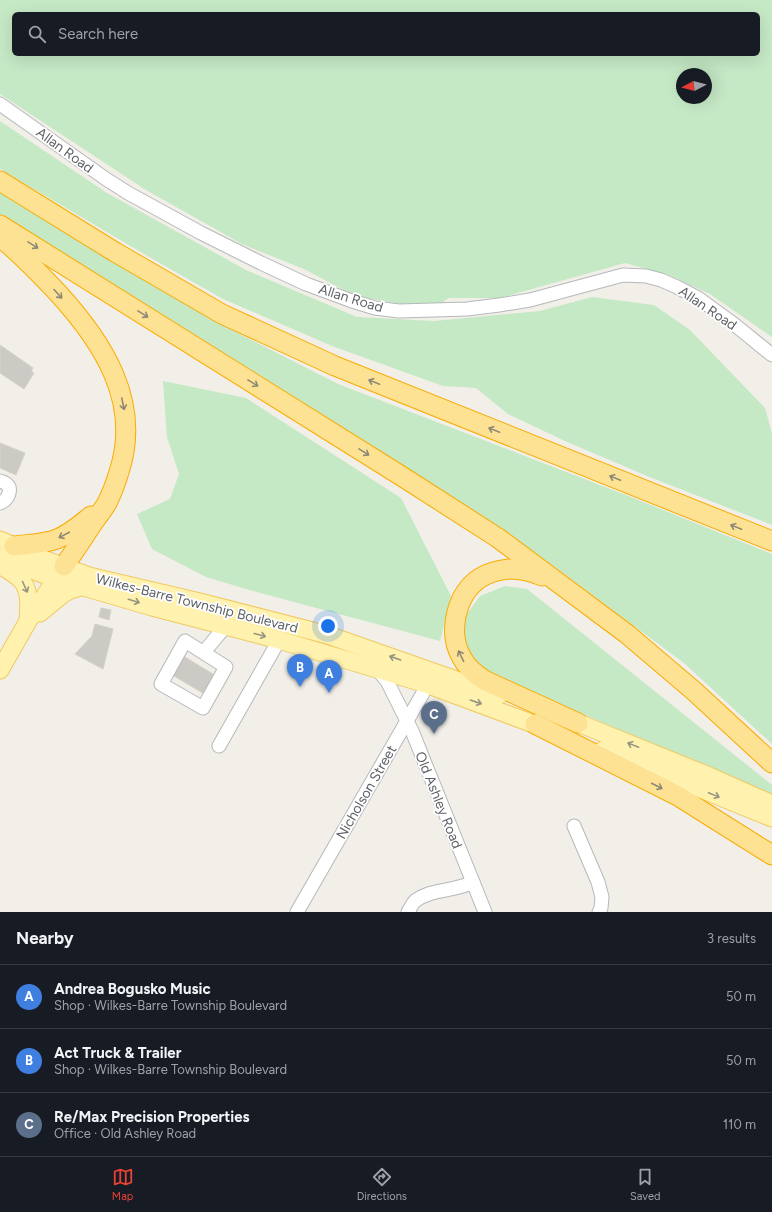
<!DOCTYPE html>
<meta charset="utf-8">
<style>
:root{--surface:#171b24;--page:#20242c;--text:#f1f3f6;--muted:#9ea1a6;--line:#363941;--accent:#ea4335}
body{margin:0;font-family:Figtree,sans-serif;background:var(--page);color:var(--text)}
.compass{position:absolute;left:676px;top:68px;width:36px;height:36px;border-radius:50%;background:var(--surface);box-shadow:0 4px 16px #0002;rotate:263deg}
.you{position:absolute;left:328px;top:626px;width:14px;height:14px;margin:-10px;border:3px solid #fff;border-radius:50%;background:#1a73e8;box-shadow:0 0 0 6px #1a73e833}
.badge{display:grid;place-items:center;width:26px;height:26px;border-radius:50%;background:var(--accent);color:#fff;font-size:13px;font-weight:700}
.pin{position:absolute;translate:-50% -33px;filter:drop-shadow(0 1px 2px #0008)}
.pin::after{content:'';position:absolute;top:21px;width:14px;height:12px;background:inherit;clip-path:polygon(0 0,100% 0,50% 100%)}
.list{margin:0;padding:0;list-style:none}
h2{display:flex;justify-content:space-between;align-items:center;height:52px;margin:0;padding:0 16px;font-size:17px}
h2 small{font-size:13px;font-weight:400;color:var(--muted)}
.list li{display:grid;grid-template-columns:26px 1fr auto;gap:12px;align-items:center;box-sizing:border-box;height:64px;padding:0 16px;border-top:1px solid var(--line)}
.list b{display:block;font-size:15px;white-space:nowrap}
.list p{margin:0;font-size:13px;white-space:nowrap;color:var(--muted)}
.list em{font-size:13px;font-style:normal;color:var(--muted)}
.icon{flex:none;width:22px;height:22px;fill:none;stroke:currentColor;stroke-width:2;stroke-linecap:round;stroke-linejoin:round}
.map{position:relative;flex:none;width:772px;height:912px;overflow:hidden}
.search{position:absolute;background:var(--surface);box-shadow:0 4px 16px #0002;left:12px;right:12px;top:12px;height:44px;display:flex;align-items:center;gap:10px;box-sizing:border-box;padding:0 14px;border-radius:6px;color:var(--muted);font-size:15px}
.sheet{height:244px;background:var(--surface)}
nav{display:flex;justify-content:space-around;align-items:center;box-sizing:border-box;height:56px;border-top:1px solid var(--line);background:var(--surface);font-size:11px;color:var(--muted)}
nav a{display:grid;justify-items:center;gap:2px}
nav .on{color:var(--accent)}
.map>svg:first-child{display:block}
.green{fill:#c5e8c5;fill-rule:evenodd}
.building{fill:#cccac5;stroke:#d6d1c6}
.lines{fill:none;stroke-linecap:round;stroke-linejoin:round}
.minor-casing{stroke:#b5b8bc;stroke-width:15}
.major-casing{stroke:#f2c960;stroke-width:19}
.highway-casing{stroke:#f9ab00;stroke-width:21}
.minor{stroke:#fff;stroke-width:13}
.major{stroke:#fff2af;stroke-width:17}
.highway{stroke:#fde293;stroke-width:19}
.oneway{stroke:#8e8975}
.oneway2{stroke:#979581}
.labels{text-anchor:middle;stroke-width:3.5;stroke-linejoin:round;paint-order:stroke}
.street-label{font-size:14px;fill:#5f6368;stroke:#fff}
</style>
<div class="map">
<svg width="772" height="912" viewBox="0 0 772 912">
<rect width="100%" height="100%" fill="#f1efe8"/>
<g class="green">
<path d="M0,0H772V337L710,294L669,275L625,263L500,298H448L441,304L419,307L355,296L306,270L242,244L146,190L0,94ZM14,14H758V54H14ZM682,74H706V98H682Z"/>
<polygon points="0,121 107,193 246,270 357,317 434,321 540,311 592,297 654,305 690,330 765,408 772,434 772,525 647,476 565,441 508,414 476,388 443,386 332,346 223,299 144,254 0,169"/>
<polygon points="0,190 210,319 338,384 631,497 772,554 772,744 684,663 552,565 419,477 0,218"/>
<polygon points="163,381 246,398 401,498 451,596 440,641 246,589 206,577 152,549 137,514 170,499 179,474 167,437"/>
<polygon points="505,586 527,589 772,785 772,795 487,673 469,658 462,639 466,615 480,596"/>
</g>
<g class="building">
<polygon points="0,345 33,368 31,371 34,373 24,389 0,373"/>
<polygon points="0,443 25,453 16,475 0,468"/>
<polygon points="101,608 111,610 109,620 99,617"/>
<polygon points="95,624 113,629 103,669 75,654 92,636"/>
<polygon points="180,654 216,676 206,695 169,673"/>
</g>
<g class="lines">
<defs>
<g id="minor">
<polyline points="0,104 106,179 128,193 201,233 261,263 306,284 352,301 375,308 399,311 467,309 499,305 530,300 623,275 646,276 661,280 677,287 698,298 735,325 772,355"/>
<path d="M0,481C3,482 7,483 9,487C11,494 6,501 0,503"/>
<polygon points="185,641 226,667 203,708 161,684"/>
<polyline points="204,652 219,634 227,626"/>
<polyline points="377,669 387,681 412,731 485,912"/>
<polyline points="219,746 274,649 279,640"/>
<polyline points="574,826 598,882 602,897 601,908 599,912"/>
<polyline points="297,912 423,693 429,677"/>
<path d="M408,912C410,909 412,904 415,901C432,888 454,892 473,882"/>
</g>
<g id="major">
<polyline points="0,540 43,559 89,576 204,603 328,635 499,695"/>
<polyline points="0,558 56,579 152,607 279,640 377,669 426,684 547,729"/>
<path d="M0,565C6,569 13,573 19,578C31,588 29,607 28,621"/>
<polyline points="40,613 63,594 70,590 84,586"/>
<polyline points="0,670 28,621 62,570"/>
<polyline points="566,718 709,776 772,804"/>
<polyline points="603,750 664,774 772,818"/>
</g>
<g id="highway">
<polyline points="0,181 115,252 222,314 335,366 772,541"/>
<polyline points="0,225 403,477 498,538 627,634 694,691 772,763"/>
<path d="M0,237C21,254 39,273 57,292C103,342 142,402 119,472C116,482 112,493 107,503C103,510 97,517 93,523C83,538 74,552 64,566"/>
<path d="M14,546C28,544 44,544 57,539C70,534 81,524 91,516"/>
<path d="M542,576C531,571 520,569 509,569C499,570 489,572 480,578C456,594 447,633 462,658C467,668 476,675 486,681L578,723"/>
<polyline points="535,724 678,796 772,855"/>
</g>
</defs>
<use href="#minor" class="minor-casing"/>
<use href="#major" class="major-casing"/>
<use href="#highway" class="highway-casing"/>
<use href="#minor" class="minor"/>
<use href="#major" class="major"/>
<use href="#highway" class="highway"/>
</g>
<defs><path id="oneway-shaft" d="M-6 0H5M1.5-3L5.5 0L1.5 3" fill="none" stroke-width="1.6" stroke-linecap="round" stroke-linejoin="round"/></defs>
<g class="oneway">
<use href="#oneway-shaft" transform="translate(33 245) rotate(32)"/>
<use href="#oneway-shaft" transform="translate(58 294) rotate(48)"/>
<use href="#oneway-shaft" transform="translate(143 314) rotate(32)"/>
<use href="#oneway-shaft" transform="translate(374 382) rotate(-158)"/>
<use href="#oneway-shaft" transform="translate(253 383) rotate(32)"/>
<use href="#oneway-shaft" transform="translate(123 404) rotate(78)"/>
<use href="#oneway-shaft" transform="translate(494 430) rotate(-158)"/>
<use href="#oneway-shaft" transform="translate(364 452) rotate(32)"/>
<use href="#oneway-shaft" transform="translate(615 478) rotate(-158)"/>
<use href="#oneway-shaft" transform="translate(736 527) rotate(-158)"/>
<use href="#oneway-shaft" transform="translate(64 535) rotate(152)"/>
<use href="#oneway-shaft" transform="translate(461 656) rotate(-116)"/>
<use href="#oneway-shaft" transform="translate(657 786) rotate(27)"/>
</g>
<g class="oneway2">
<use href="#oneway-shaft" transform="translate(25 587) rotate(66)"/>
<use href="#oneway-shaft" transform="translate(134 601) rotate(17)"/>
<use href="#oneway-shaft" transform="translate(260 635) rotate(15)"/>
<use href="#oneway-shaft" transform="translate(395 658) rotate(-161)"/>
<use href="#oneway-shaft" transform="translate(476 702) rotate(19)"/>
<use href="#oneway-shaft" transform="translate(633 745) rotate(-158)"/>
<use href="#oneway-shaft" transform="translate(714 795) rotate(22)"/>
</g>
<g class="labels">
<g class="street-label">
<text transform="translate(65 150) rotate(36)" y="5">Allan Road</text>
<text transform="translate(351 298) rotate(17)" y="5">Allan Road</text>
<text transform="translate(708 308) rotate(34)" y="5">Allan Road</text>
<text transform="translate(197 603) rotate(14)" y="5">Wilkes-Barre Township Boulevard</text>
<text transform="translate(366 792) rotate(-60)" y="5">Nicholson Street</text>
<text transform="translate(439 800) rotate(68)" y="5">Old Ashley Road</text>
</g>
</g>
</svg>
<svg class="compass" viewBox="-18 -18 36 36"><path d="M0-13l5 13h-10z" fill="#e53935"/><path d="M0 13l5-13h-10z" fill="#9ea1a6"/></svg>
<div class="you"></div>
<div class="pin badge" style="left:329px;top:693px;background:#3f7fe0">A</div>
<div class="pin badge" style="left:300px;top:687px;background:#3f7fe0">B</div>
<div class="pin badge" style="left:434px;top:734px;background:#5c6f8a">C</div>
<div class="search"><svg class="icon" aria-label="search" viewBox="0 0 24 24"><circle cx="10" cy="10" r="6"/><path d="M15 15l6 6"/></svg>Search here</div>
</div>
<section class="sheet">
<h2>Nearby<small>3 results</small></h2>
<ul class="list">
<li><span class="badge" style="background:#3f7fe0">A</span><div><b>Andrea Bogusko Music</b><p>Shop · Wilkes-Barre Township Boulevard</p></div><em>50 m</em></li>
<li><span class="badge" style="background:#3f7fe0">B</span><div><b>Act Truck &amp; Trailer</b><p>Shop · Wilkes-Barre Township Boulevard</p></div><em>50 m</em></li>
<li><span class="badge" style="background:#5c6f8a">C</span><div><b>Re/Max Precision Properties</b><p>Office · Old Ashley Road</p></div><em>110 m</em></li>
</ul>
</section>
<nav>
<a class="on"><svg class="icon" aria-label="map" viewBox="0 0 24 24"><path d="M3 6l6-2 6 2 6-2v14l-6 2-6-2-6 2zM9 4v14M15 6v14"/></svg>Map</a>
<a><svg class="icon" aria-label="directions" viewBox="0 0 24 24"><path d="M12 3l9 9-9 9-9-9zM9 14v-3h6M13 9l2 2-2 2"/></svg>Directions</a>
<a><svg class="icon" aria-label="saved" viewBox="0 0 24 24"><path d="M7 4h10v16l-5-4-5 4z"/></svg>Saved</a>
</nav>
